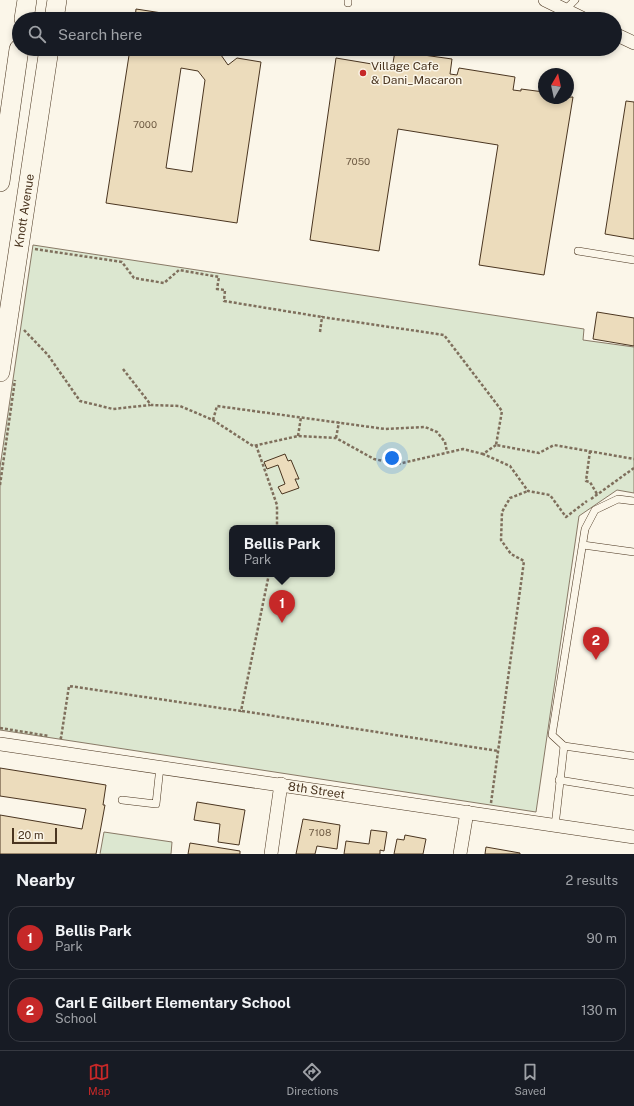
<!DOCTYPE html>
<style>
:root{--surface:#171b24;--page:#242831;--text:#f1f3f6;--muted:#9ea1a6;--line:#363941;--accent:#c62828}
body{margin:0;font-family:"Public Sans",sans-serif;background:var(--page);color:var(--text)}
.compass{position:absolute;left:538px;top:68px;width:36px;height:36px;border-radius:50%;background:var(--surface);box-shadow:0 2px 6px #0003;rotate:9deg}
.scale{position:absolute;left:12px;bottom:10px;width:45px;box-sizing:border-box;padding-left:4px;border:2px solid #4a3520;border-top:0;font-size:11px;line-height:14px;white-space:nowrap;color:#4a3520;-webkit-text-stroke:3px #fbf6e9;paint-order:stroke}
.you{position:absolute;left:392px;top:458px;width:14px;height:14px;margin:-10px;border:3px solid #fff;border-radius:50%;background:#1a73e8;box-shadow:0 0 0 6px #1a73e833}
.badge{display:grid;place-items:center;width:26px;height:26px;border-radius:50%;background:var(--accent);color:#fff;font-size:13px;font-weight:700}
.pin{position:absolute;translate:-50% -33px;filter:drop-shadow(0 1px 2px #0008)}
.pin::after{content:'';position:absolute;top:21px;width:14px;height:12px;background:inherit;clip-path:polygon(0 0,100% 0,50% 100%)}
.popup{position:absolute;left:229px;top:525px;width:106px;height:52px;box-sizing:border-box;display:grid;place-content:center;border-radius:8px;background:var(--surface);filter:drop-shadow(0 1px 3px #0005);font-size:13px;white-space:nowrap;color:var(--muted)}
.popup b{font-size:15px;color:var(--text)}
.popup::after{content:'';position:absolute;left:50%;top:100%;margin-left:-8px;border:8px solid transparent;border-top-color:var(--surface)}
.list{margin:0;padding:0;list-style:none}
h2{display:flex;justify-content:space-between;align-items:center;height:52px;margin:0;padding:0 16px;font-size:17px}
h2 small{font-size:13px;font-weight:400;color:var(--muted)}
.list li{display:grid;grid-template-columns:26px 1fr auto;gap:12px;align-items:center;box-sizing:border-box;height:64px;margin:0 8px 8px;padding:0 8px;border:1px solid var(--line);border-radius:12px}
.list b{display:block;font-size:15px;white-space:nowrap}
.list p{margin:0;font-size:13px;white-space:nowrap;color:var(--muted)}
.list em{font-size:13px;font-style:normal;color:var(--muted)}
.icon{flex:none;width:22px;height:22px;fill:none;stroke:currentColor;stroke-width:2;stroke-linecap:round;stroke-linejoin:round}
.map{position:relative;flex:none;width:634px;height:854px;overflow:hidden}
.search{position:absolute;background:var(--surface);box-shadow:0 2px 6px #0003;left:12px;right:12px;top:12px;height:44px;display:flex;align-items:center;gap:10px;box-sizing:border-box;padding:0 14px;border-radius:22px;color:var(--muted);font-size:15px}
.sheet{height:196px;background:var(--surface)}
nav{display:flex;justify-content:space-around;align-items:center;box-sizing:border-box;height:56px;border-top:1px solid var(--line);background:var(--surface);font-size:11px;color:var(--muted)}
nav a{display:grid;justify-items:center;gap:2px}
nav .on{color:var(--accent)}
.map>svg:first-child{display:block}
.green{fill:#dce7d0;stroke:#887966;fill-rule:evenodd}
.building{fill:#ecdcbc;stroke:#4a3520;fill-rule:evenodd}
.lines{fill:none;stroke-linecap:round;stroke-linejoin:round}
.service-casing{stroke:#4a3520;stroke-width:8}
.minor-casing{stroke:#4a3520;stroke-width:14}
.secondary-casing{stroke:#4a3520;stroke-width:20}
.path{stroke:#7f6f5c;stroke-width:2.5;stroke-dasharray:3 2;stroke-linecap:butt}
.service{stroke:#fbf6e9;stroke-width:7}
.minor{stroke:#fbf6e9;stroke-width:13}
.secondary{stroke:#fbf6e9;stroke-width:19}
.poi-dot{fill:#c62828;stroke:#fbf6e9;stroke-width:1.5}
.labels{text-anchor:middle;stroke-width:3;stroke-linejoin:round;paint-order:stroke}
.number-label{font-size:10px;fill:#725f47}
.poi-label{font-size:12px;fill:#4a3520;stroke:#fbf6e9;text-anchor:start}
.street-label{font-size:12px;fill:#4a3520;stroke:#fbf6e9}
</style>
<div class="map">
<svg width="634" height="854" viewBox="0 0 634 854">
<rect width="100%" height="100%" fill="#fbf6e9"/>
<g class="green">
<path d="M33,245L584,329L583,340L634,347V493L617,490L579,516L536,812L0,730V467ZM232,528H332V574H232Z"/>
<polygon points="104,832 172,842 171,854 100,854"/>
</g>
<g class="building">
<polygon points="136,9 201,19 135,19"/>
<path d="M130,49H229L221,55L228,65L237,58L261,62L237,223L106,203ZM181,68L198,71L205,80L192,172L166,168Z"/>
<polygon points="395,51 452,59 450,74 457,75 459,68 515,77 513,90 521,91 521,89 544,92 544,98 573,97 544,275 479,265 498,145 398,129 379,251 310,240 336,58 384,66 384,68 392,69"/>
<polygon points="626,101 634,102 634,239 605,234"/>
<polygon points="597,312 634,318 634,346 593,339"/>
<polygon points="285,454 288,461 291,460 299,479 295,479 299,488 282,494 278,487 285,484 278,465 267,469 264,462"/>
<polygon points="0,768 106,785 103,805 105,805 96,854 0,854 0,815 82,829 86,809 0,796"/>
<polygon points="197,802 245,810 239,845 218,842 220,824 194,820"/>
<polygon points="303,819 340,825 337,849 317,846 315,854 296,854"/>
<polygon points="371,830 387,832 384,851 380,850 380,854 344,854 346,841 369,844"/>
<polygon points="405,835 426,839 423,854 394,854 397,839 404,840"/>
<polygon points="190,843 240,851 240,854 188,854"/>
<polygon points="486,847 520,853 520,854 485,854"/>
</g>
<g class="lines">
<defs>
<g id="service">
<polyline points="348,3 348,0"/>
<polyline points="565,10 575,0"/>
<polyline points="578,251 634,260"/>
<polyline points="583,545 634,552"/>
<polyline points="564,746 552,735 585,529 595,510 618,499 634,501"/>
<polyline points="559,780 634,792"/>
<polyline points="122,800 156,804 160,767"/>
<polyline points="555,826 564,746 634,756"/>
</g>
<g id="minor">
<polyline points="545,0 584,19"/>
<polyline points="615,34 634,43"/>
<path id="s1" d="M0,744L634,837"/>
<polyline points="271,854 281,784"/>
<polyline points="460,854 467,812"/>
</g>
<g id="secondary">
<polyline points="24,19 27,0"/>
<polyline points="54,19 57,0"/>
<polyline points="0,182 19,49"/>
<path id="s2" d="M0,372L49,49"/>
</g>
</defs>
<use href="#service" class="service-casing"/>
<use href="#minor" class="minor-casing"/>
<use href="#secondary" class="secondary-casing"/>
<g class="path">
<polyline points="35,249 122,262 134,278 164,283 179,270 219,277 217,289 225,290 224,301 322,317"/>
<polyline points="24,330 48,355 80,401 113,409 150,405"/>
<polyline points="320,332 322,317 444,335 502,411 496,445 539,453 554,445 634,459"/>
<polyline points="123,369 151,405 180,406 213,420 253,446 298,436 336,438 374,459 398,464 463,449 483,454"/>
<polyline points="213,420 217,406 385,429 425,427 437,432 445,442 447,452"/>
<polyline points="298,436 301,417"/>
<polyline points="336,438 339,422"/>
<polyline points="256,445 277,505 277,528"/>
<polyline points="496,445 483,454 510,466 528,491 550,495 566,517 587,501"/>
<polyline points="590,451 586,481 590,482 597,494"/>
<polyline points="0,485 15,380"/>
<polyline points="591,499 634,468"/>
<polyline points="242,711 498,751"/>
<polyline points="0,728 49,736"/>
<polyline points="60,737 61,738 69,686 241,711 269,574"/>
<polyline points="491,803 524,561 511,554 501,540 502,512 510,498 528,491"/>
</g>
<use href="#service" class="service"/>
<use href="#minor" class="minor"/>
<use href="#secondary" class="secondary"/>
</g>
<circle class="poi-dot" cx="363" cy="73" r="4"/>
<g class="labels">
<g class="number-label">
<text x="145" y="128">7000</text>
<text x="358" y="165">7050</text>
<text x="320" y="836">7108</text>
</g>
<g class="poi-label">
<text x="371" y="70">Village Cafe<tspan x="371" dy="14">&amp; Dani_Macaron</tspan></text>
</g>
<g class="street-label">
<text dy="4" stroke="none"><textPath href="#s2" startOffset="163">Knott Avenue</textPath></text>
<text dy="4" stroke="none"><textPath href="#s1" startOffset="320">8th Street</textPath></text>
</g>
</g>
</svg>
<svg class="compass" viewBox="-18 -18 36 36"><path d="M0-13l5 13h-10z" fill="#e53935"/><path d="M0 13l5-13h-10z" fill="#9ea1a6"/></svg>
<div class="scale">20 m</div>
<div class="you"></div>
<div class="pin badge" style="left:282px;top:623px">1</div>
<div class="popup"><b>Bellis Park</b>Park</div>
<div class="pin badge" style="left:596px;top:660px">2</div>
<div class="search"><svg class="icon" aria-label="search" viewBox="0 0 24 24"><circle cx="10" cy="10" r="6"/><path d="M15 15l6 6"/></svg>Search here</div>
</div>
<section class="sheet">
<h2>Nearby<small>2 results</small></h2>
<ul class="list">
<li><span class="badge">1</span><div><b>Bellis Park</b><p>Park</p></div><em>90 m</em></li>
<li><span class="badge">2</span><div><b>Carl E Gilbert Elementary School</b><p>School</p></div><em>130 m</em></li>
</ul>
</section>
<nav>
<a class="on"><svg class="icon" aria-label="map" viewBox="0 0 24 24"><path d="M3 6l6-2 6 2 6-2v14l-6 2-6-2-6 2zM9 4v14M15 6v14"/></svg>Map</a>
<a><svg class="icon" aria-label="directions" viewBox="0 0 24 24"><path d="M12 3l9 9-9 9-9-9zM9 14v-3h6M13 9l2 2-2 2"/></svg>Directions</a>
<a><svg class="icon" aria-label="saved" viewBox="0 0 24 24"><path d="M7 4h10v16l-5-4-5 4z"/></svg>Saved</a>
</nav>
